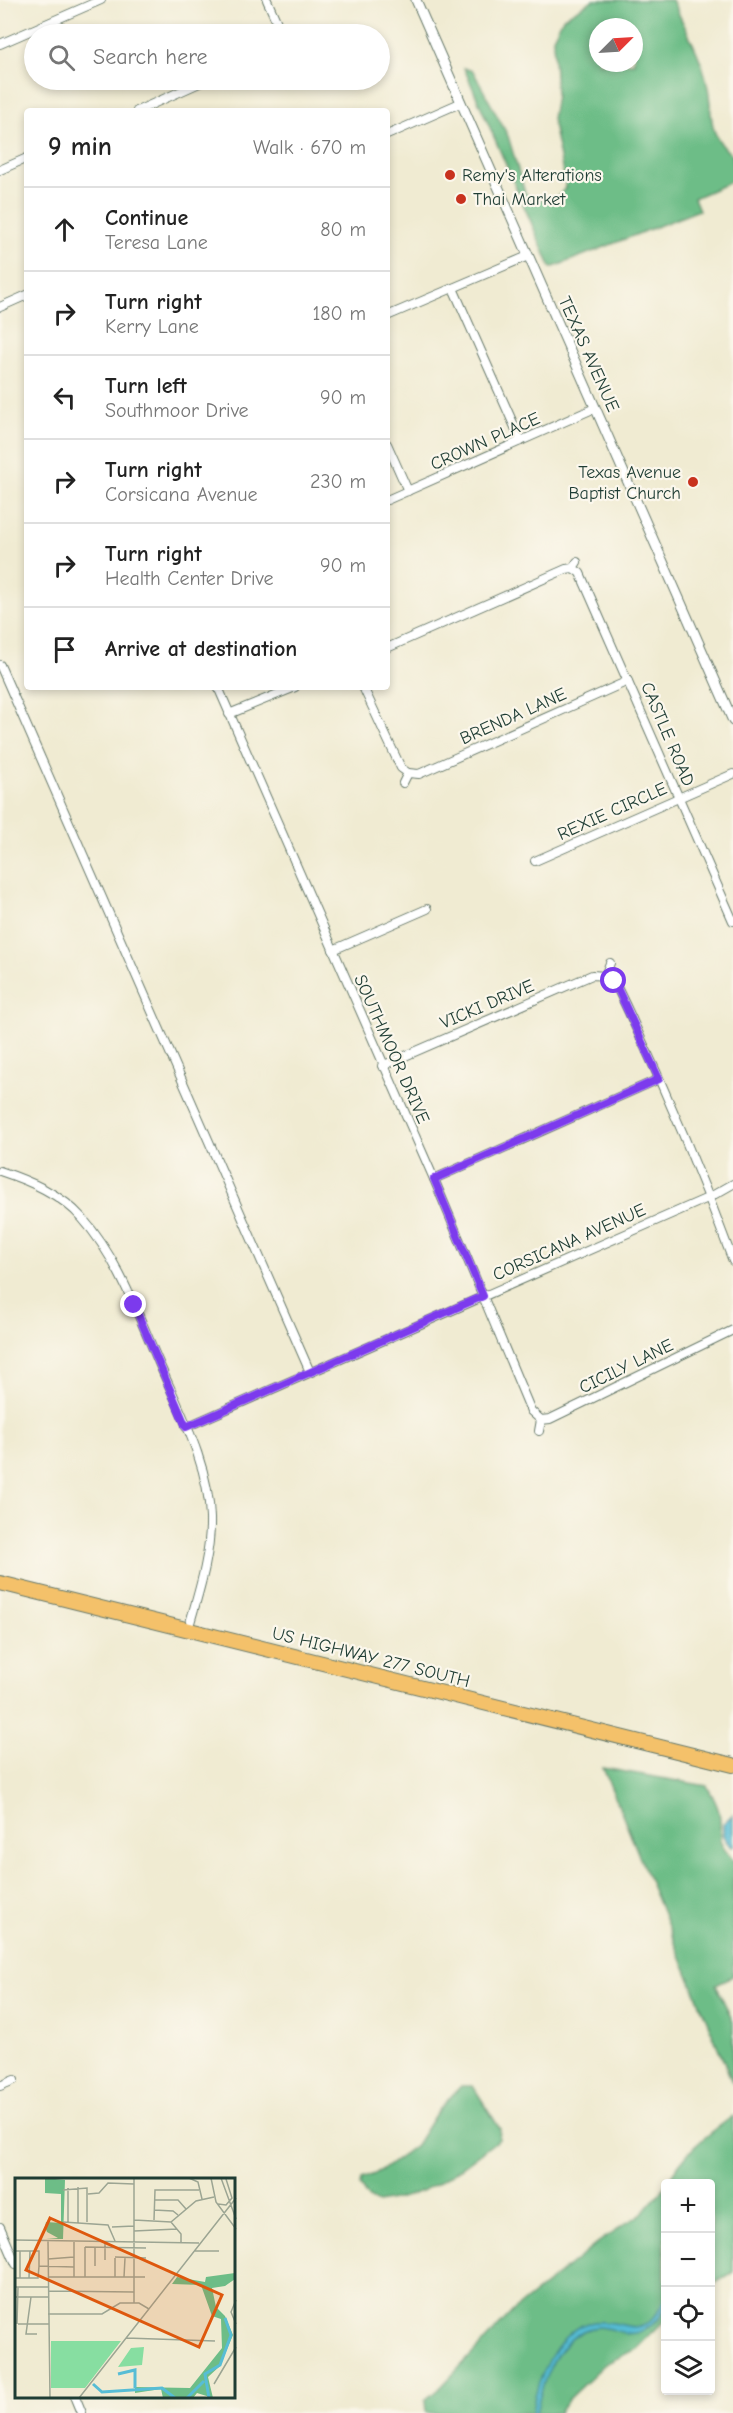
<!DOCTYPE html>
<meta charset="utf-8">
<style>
:root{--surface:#fff;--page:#f6f6f6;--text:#222;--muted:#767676;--line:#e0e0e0}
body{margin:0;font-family:"Comic Neue",sans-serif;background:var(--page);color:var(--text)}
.controls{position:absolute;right:18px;bottom:18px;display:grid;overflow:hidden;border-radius:6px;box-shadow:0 3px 9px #0003}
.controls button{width:54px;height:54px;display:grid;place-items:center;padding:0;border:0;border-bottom:2px solid var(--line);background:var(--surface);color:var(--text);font:30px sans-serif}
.compass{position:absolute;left:589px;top:18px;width:54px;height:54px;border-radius:50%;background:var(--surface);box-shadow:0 3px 9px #0003;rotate:66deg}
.stop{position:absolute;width:18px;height:18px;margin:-14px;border:4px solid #7c3aed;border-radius:50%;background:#fff}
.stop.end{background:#7c3aed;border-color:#fff;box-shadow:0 2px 6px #0008}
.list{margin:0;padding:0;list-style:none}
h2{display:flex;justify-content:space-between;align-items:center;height:78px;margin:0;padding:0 24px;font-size:26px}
h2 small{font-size:20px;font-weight:400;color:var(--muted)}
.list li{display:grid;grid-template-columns:39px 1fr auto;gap:18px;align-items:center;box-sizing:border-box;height:84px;padding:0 24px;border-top:2px solid var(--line)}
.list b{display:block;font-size:22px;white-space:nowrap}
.list p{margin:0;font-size:20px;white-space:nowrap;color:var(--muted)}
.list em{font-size:20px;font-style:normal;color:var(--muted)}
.icon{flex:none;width:33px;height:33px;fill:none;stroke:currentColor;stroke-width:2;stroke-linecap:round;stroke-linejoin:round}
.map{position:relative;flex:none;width:733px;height:2413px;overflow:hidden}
.search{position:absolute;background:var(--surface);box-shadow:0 3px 9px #0003;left:24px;top:24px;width:366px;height:66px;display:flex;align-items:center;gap:15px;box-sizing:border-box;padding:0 21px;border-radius:33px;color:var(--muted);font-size:22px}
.panel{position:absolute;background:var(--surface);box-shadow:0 3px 9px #0003;left:24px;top:108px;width:366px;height:582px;border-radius:6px}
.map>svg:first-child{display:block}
.forest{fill:#6dbd87;stroke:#467d5e;stroke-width:1.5;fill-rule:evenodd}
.water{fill:#57bdd5;stroke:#3b7d84;stroke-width:1.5}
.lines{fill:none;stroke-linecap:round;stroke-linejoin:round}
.minor-casing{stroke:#687a6b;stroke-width:10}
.tertiary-casing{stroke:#687a6b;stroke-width:11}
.trunk-casing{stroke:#687a6b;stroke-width:16}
.minor{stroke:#fff;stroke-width:8}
.tertiary{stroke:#fff;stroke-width:9}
.trunk{stroke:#f4c16a;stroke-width:14}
.route{stroke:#7c3aed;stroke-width:8}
.poi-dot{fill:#c8321e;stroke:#fbf7ec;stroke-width:2}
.labels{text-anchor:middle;stroke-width:4.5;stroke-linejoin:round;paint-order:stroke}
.poi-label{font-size:18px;fill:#1f3d34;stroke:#fbf7ec;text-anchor:start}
.street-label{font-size:18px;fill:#1f3d34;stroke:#fbf7ec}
.inset-river{fill:none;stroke:#57bdd5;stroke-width:3}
.inset-road{fill:none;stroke:#9ca593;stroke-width:1.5}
.view{fill:#de580e;fill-opacity:0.15;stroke:#de580e;stroke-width:3}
.inset-edge{fill:none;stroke:#1f3d34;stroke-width:3}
</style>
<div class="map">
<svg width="733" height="2413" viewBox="0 0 733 2413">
<rect width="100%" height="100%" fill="#fbf7ec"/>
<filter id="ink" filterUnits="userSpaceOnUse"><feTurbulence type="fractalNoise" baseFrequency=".0167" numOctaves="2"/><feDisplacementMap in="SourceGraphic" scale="12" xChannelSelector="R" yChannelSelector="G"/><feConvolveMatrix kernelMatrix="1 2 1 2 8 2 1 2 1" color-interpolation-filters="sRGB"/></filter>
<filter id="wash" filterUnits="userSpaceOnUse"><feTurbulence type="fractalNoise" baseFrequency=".008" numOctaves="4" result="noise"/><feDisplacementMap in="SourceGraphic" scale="24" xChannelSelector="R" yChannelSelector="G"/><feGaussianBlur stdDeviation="1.35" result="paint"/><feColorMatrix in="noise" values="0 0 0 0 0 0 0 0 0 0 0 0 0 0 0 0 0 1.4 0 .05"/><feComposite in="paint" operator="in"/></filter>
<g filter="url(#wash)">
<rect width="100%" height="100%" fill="#f0ebd2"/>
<g class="forest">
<path d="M593,0H672C684,26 701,55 707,83C714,114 705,133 733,156V181L694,198L699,210L551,268L464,68L473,71L508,136L525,193L536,201L557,198L566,187L552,119L556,95L553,38L563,18ZM598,27H634V63H598Z"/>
<path d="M603,1768L707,1786C712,1795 717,1803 719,1812C724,1838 711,1835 733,1860V1976L716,1984L733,2022V2084Z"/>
<path d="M461,2086H473L500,2129L499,2139C454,2173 435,2193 378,2203L367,2197L360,2186L361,2179L380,2172L416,2145L438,2110Z"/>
<path d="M733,2116V2272L711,2286L710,2184H667C681,2154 707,2135 733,2116Z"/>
<polygon points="665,2187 665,2320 636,2349 605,2364 569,2398 559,2413 426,2413 425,2400 442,2386 514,2310 600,2241 642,2213"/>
</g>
<g class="water">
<polygon points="733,1814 733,1847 730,1846 723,1836 723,1824"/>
<path d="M665,2297C666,2310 663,2316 653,2324C623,2348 611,2317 583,2331C553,2347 542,2383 536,2413H532C536,2382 557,2327 593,2322C626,2318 646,2347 665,2297Z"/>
</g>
</g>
<g filter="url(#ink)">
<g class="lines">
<defs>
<g id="minor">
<polyline points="267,0 282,34"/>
<polyline points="0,44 101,0"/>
<polyline points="137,111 206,80"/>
<polyline points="387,135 460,103"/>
<polyline points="0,170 27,158"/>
<polyline points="453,288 521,441"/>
<polyline points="0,307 27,295"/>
<polyline points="387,316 528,256"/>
<polyline points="387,444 408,491"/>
<polyline points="387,500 595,408"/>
<polyline points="577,562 573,568 580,573 733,921"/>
<polyline points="387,648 566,569 573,568"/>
<polyline points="0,665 310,1372"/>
<polyline points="218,687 434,1179 531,1411 541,1420"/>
<polyline points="363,687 401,768 408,773 403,783"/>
<polyline points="229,714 295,687"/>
<polyline points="408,773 419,774 628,681"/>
<polyline points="535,861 733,774"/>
<polyline points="333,950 427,909"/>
<path d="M610,963L605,976L614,981C658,1072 698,1166 733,1261"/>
<polyline points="382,1066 592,975 605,976"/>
<path d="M0,1171C30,1181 61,1194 82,1218C118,1258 138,1315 159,1363C180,1412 209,1464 210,1518C211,1556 198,1594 188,1630"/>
<polyline points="434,1179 659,1079"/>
<polyline points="186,1427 710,1197 733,1184"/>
<polyline points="539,1431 541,1420 550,1419 733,1330"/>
<polyline points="0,2086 14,2080"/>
<polyline points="0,2227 16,2264"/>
<polyline points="75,2396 82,2413"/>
</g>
<polyline id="tertiary" points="416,0 733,721"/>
<polyline id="trunk" points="0,1583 733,1765"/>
</defs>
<use href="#minor" class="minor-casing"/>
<use href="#tertiary" class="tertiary-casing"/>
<use href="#trunk" class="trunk-casing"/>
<use href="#minor" class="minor"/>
<use href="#tertiary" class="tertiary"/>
<use href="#trunk" class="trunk"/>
</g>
</g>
<g class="lines" filter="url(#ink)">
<polyline class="route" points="134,1305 186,1427 483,1296 434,1179 659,1079 614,981"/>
</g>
<g class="poi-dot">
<circle cx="450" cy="175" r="6"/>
<circle cx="461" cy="199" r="6"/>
<circle cx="693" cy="482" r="6"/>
</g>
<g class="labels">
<g class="poi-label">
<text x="462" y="181">Remy's Alterations</text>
<text x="473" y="205">Thai Market</text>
<text x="681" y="478" text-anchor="end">Texas Avenue<tspan x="681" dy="21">Baptist Church</tspan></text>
</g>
<g class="street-label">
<text transform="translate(589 354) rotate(66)" y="6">TEXAS AVENUE</text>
<text transform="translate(485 441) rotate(-24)" y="6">CROWN PLACE</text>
<text transform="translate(513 716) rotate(-24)" y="6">BRENDA LANE</text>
<text transform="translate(668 734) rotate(67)" y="6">CASTLE ROAD</text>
<text transform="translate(612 811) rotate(-24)" y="6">REXIE CIRCLE</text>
<text transform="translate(487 1004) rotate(-23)" y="6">VICKI DRIVE</text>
<text transform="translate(392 1049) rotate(66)" y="6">SOUTHMOOR DRIVE</text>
<text transform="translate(569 1242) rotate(-24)" y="6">CORSICANA AVENUE</text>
<text transform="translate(626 1366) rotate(-26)" y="6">CICILY LANE</text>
<text transform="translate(371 1657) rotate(14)" y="6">US HIGHWAY 277 SOUTH</text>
</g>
</g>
<g transform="translate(15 2178)">
<rect width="220" height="220" fill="#f0ebd2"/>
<path d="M36,163H106L70,210H36ZM129,169L127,187L103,189L116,170Z" fill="#87dea1"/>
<path d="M30,0L50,2L48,61H31L43,60L32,54L30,49L31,44L46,45V16L30,15ZM220,95V101L210,108L197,110L201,129L210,138L218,157L205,188L193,199L198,220L182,215L178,220H148L146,211L120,215V209L175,210L207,170L206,141L197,138L186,107L157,106L162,99L190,104L191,99Z" fill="#6dbd87"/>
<path class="inset-river" d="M103,196L120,192V210M78,206L87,214L147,210L160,220M172,220L189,203M194,220L190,196L205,187L216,157L210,140"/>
<path class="inset-road" d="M119,0V125M174,0L183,4L187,21M196,0L201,24L221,51M206,0L221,41M48,12L72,10V44M73,16L84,15L93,5L119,6M139,22H163L171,31M203,26L211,27L217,20L211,1M139,32L158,33L163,37M119,42L156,44L181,23L199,19M139,42L140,12H184M48,44L93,47L100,63M156,44L166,56V65M53,45V10M63,45V9M97,49L119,48M119,53L162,51M0,62L184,65M33,63L35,220M70,69L131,70M0,73H24V88L23,100H0M5,73V100M179,73H204M100,79L131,80M33,81L59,79M90,82V63M24,88L59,89M80,88V69M33,99H130M59,99V63M70,99V69M100,99V80M109,99L110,80M14,100L15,73M0,109H33M33,113L119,114M0,119H33M16,119L11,156H22M221,122L216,134L221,146M33,136H87L105,125H124L134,131M2,146L3,109M3,146H34M111,160L200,163M199,206L221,169M64,220L221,20M87,220H111"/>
<path class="view" d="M35,40L207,117L184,169L11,92Z"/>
<rect width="220" height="220" class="inset-edge"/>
</g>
</svg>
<div class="controls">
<button>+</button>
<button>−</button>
<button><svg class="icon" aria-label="locate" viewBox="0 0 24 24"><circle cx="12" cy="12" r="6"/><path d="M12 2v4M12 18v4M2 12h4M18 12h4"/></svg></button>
<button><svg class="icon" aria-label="layers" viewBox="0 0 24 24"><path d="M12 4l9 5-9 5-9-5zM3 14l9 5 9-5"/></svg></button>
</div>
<svg class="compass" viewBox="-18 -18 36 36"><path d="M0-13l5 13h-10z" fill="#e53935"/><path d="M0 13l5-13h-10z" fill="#767676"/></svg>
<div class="stop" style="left:614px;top:981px"></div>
<div class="stop end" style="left:134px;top:1305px"></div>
<div class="search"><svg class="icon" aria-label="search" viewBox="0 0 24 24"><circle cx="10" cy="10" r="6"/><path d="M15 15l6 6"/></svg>Search here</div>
<section class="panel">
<h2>9 min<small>Walk · 670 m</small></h2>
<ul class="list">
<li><svg class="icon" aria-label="ahead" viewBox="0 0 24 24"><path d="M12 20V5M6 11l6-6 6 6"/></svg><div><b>Continue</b><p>Teresa Lane</p></div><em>80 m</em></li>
<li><svg class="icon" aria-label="right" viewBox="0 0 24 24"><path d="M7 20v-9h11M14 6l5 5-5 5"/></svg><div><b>Turn right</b><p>Kerry Lane</p></div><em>180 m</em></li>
<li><svg class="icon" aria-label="left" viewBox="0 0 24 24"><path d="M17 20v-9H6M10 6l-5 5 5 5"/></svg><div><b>Turn left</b><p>Southmoor Drive</p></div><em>90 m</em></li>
<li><svg class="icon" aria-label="right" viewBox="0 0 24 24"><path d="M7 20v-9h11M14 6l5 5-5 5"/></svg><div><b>Turn right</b><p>Corsicana Avenue</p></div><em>230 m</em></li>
<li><svg class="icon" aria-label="right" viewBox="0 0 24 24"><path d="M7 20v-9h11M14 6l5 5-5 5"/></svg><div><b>Turn right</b><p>Health Center Drive</p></div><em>90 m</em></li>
<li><svg class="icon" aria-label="arrive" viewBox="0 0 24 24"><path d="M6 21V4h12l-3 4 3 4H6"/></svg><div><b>Arrive at destination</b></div></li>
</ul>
</section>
</div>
